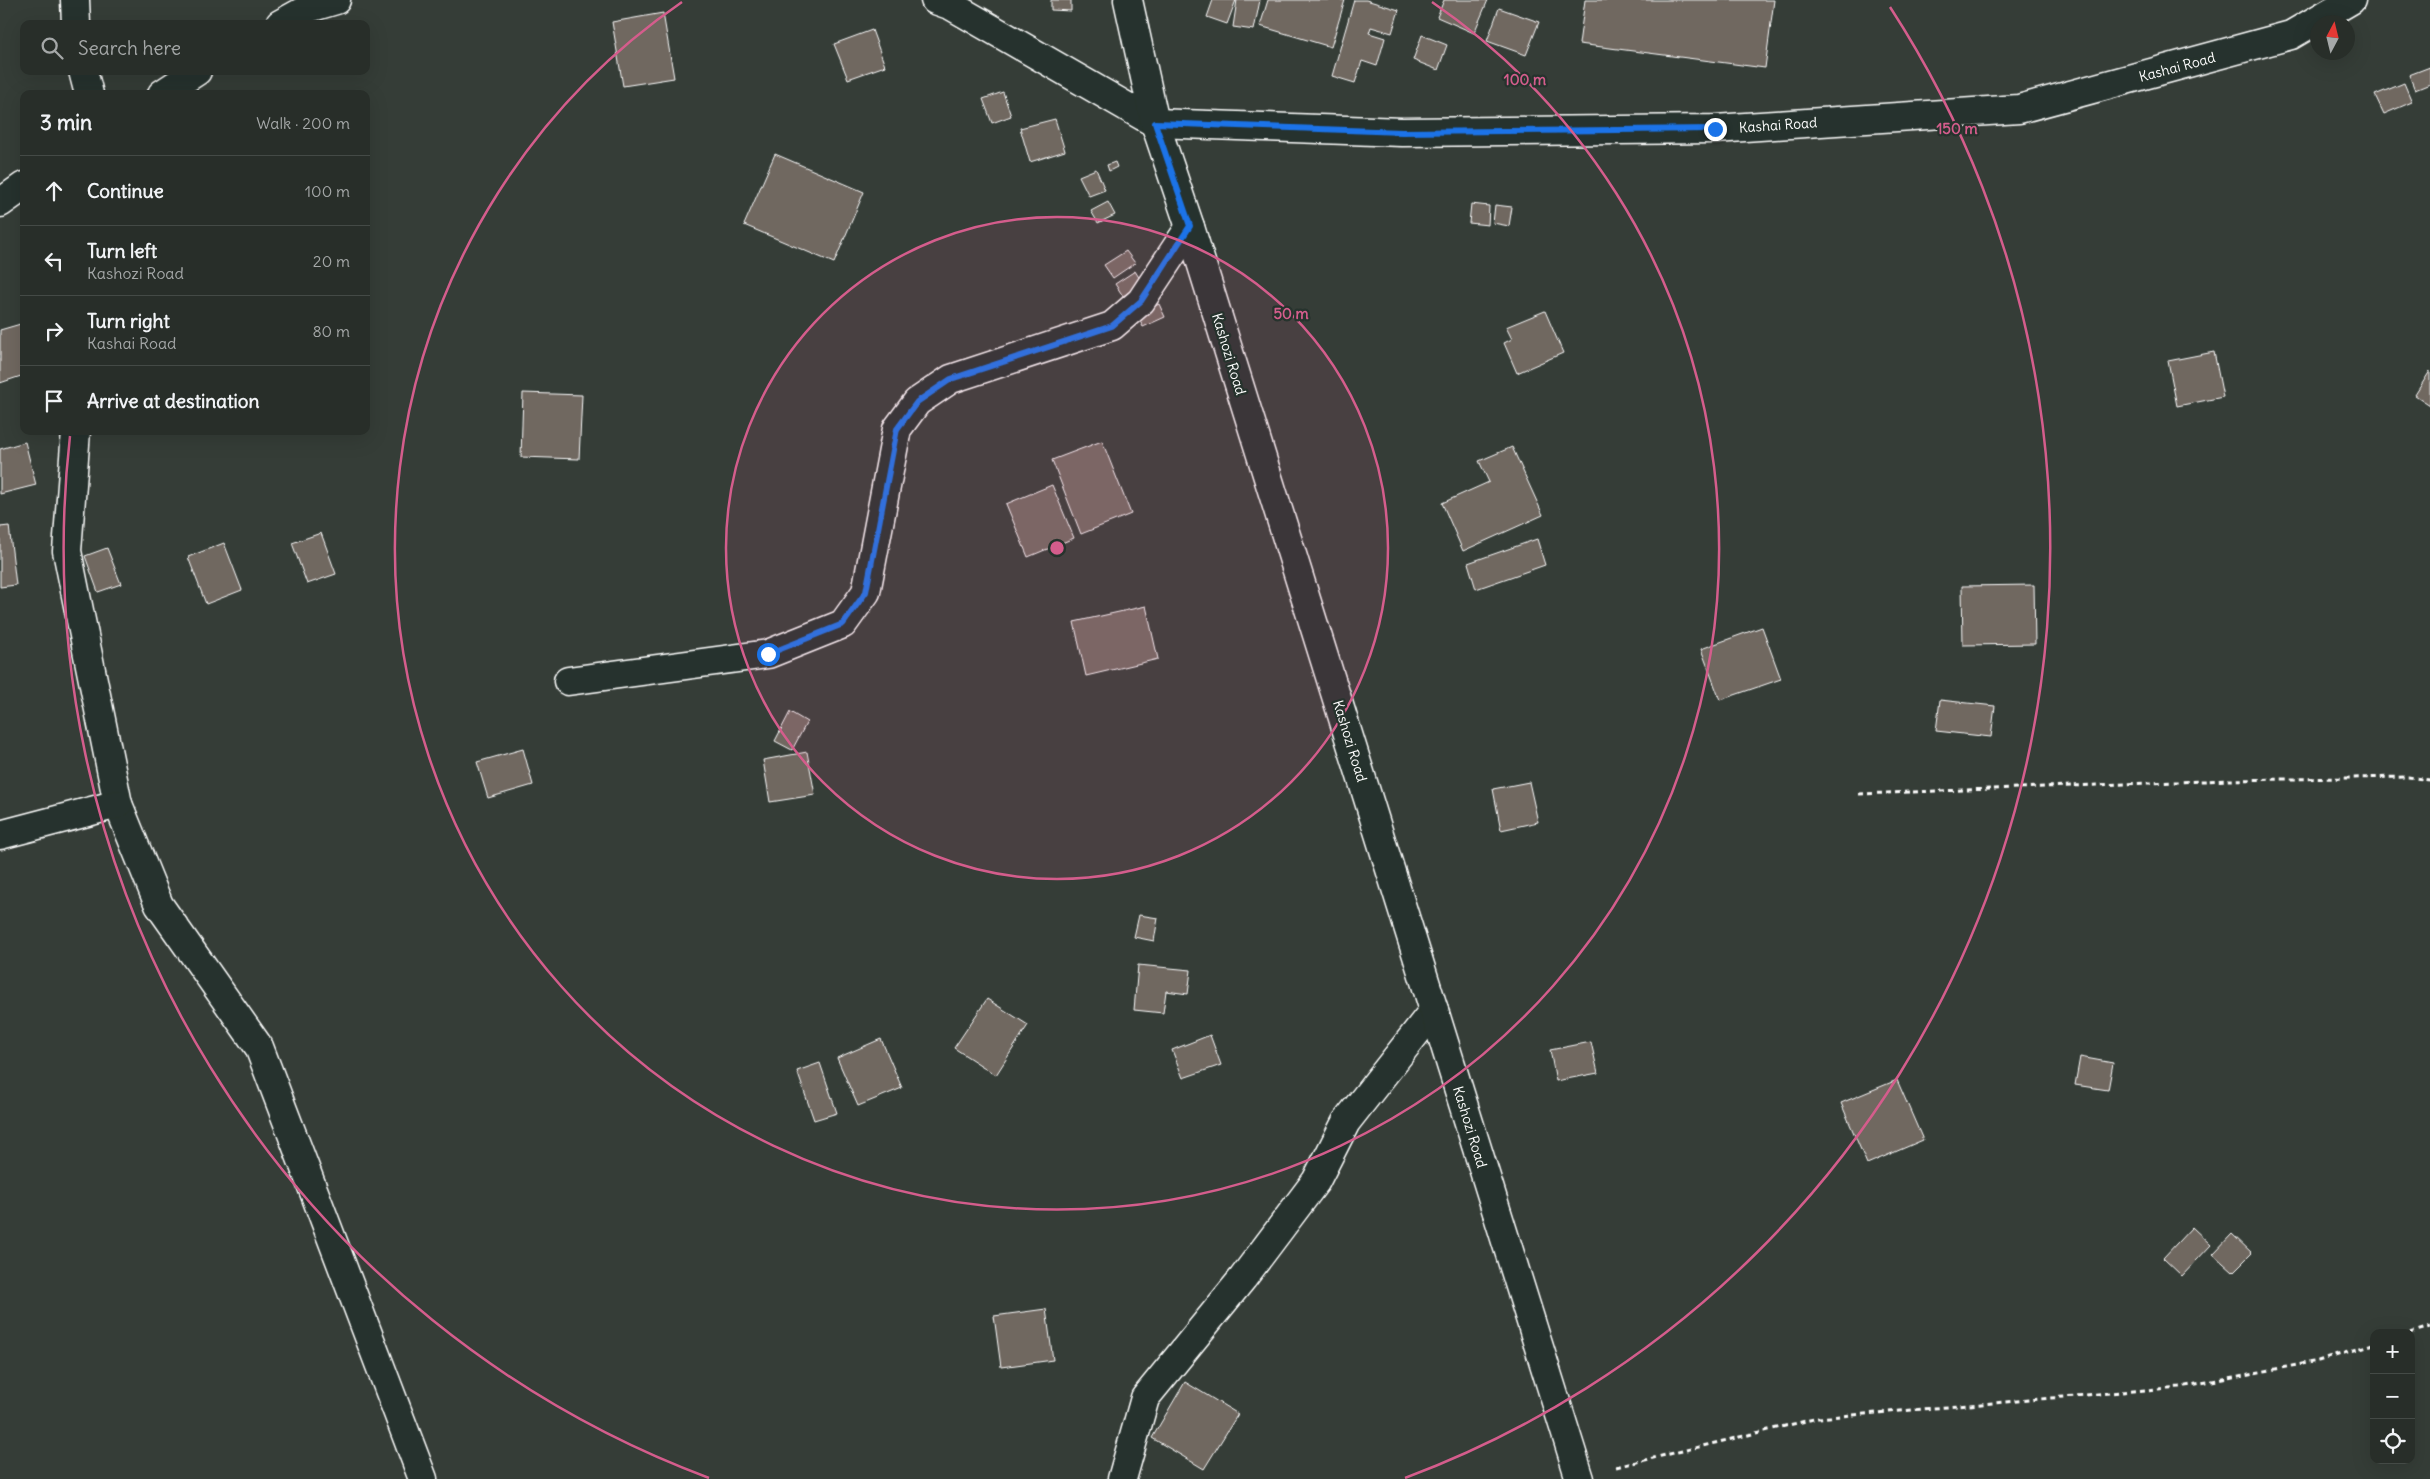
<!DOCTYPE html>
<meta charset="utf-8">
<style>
:root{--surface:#282e29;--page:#343a35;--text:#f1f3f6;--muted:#a5a8a8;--line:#444a46}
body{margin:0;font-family:Delius,sans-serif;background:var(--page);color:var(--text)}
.controls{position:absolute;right:15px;bottom:15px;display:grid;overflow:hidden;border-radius:10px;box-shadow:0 5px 20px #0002}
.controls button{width:45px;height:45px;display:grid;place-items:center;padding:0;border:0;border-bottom:1px solid var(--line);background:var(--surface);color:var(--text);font:25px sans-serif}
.compass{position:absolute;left:2310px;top:15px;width:45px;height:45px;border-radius:50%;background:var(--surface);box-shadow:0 5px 20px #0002;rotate:7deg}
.stop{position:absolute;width:15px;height:15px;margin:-11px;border:4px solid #1a73e8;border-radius:50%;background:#fff}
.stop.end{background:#1a73e8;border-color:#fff;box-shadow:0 1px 5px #0008}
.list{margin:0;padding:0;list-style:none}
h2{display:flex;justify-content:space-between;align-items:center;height:65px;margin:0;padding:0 20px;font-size:21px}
h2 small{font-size:16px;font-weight:400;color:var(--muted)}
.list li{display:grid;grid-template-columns:32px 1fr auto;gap:15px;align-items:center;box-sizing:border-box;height:70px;padding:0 20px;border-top:1px solid var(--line)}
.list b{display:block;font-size:19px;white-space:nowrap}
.list p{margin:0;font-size:16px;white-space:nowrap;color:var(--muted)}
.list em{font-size:16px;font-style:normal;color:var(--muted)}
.icon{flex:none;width:28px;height:28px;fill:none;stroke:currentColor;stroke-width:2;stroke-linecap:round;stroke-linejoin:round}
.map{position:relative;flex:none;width:2430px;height:1479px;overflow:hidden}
.search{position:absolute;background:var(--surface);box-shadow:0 5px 20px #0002;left:20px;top:20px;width:350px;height:55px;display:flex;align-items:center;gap:12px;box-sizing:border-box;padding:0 18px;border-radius:10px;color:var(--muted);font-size:19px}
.panel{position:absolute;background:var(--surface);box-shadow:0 5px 20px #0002;left:20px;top:90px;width:350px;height:345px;border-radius:10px}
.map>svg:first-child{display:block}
.building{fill:#706761;stroke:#fff}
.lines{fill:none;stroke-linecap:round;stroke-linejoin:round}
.minor-casing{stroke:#fff;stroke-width:31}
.tertiary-casing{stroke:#fff;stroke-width:31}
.secondary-casing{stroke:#fff;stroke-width:31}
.path{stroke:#fff;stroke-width:3;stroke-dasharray:5 4;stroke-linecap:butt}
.minor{stroke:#26332d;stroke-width:28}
.tertiary{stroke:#26332d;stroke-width:28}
.secondary{stroke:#26332d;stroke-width:28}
.route{stroke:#1a73e8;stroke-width:6}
.ring{fill:none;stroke:#d45d8c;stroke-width:2.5}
.labels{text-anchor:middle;stroke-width:4.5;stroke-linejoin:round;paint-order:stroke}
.street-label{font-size:14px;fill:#fff;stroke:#26332d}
.centre{fill:#d45d8c;stroke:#26332d;stroke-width:2.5}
.ring-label{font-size:15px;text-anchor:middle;font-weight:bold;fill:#d45d8c;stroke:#26332d;stroke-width:4.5;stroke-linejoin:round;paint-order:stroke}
</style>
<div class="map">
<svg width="2430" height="1479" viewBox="0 0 2430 1479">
<rect width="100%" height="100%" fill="#353d37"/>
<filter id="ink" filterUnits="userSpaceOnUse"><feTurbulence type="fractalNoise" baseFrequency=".02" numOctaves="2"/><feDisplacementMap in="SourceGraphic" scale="10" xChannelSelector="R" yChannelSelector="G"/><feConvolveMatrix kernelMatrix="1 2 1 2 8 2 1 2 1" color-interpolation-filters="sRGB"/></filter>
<g filter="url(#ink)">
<g class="building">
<polygon points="1051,0 1071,0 1071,11 1051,10"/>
<polygon points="1213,0 1236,0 1227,24 1207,17"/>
<polygon points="1237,0 1260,0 1254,30 1233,27"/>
<polygon points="1268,0 1345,0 1331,47 1260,26"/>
<polygon points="1354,0 1366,0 1399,10 1392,33 1371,27 1369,33 1385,38 1377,66 1362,61 1355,83 1332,76"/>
<polygon points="1444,0 1488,0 1474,33 1437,17"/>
<polygon points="1585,0 1774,0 1765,68 1579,44"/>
<polygon points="1499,8 1539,22 1526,55 1487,41"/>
<polygon points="663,13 674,78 623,86 612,22"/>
<polygon points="872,30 885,66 848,79 834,44"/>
<polygon points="1422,35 1447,45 1438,70 1413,60"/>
<polygon points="2430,67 2430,84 2415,90 2409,75"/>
<polygon points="2404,83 2412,102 2384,114 2375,95"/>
<polygon points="1003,92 1011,116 992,123 983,99"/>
<polygon points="1055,119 1065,151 1030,162 1020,128"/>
<polygon points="775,154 864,192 834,263 744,225"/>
<polygon points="1115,162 1117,167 1109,171 1107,165"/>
<polygon points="1096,169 1105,190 1089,196 1079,176"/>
<polygon points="1108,202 1115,215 1098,223 1091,211"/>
<polygon points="1471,204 1489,206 1488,225 1469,223"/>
<polygon points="1495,205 1512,207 1509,226 1493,223"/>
<polygon points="1126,251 1135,263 1113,278 1104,265"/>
<polygon points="1135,271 1143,284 1123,296 1115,284"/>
<polygon points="1159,304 1165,317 1143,327 1137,315"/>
<polygon points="1545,311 1563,353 1517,373 1504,343 1512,339 1506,327"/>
<polygon points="24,323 24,375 0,383 0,330"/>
<polygon points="2214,352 2223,397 2177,406 2168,361"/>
<polygon points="2430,371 2430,405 2415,395"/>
<polygon points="523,393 582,395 579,459 521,457"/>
<polygon points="1102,441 1131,514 1081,534 1052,460"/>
<polygon points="25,442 36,485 0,494 0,449"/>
<polygon points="1512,447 1543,515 1463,551 1442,503 1489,482 1479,461"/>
<polygon points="1052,485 1074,538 1028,557 1006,504"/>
<polygon points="9,526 16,585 0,587 0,527"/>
<polygon points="321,533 336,574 307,584 292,543"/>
<polygon points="1537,539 1545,565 1476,589 1468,563"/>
<polygon points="224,543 242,590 206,604 188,557"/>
<polygon points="107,548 121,584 98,592 85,556"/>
<polygon points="2034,585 2035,644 1963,645 1962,586"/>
<polygon points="1146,606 1158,659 1086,676 1074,622"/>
<polygon points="1762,627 1781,679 1720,700 1701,649"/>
<polygon points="1940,700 1995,706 1991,737 1936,731"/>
<polygon points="790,712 807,722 792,750 775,741"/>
<polygon points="523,749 533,785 488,798 477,762"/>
<polygon points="807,752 815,795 770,802 763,760"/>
<polygon points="1529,782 1538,822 1501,830 1493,789"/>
<polygon points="1139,915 1158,918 1154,941 1134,937"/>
<polygon points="1138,965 1191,970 1188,994 1166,991 1163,1013 1134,1010"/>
<polygon points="987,999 1028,1025 996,1075 954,1048"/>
<polygon points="1210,1035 1221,1065 1183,1078 1172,1050"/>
<polygon points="881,1039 902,1088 858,1106 837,1058"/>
<polygon points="1591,1042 1598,1073 1556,1081 1550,1050"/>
<polygon points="2080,1057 2113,1063 2108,1090 2075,1085"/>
<polygon points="820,1063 837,1113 814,1120 797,1071"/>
<polygon points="1897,1080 1923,1140 1867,1164 1841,1103"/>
<polygon points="2192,1227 2211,1245 2182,1276 2163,1258"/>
<polygon points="2232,1234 2252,1253 2233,1272 2213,1254"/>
<polygon points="1046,1309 1053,1360 1001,1367 994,1316"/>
<polygon points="1185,1382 1238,1414 1204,1469 1152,1438"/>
</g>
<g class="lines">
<defs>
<g id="minor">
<polyline points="75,0 76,24"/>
<polyline points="935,0 952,6 1155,123"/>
<polyline points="280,24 309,8 336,0"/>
<polyline points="83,71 89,94"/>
<polyline points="162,94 197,71"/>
<polyline points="0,203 24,186"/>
<polyline points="76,431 67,551 118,804 159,905 259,1047 423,1479"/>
<polyline points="568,681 768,654 843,624 866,592 897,429 917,402 951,379 1112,326 1141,301 1190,227"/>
<polyline points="0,835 118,804"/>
<polyline points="1122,1479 1145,1398 1243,1278 1316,1181 1346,1122 1434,1010"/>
</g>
<polyline id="tertiary" points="1155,123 1402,132 1715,129 2019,109 2291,35 2351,0"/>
<polyline id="secondary" points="1128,0 1155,123 1190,227 1580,1479"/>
</defs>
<use href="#minor" class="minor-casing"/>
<use href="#tertiary" class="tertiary-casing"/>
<use href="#secondary" class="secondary-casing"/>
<g class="path">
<polyline points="1859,794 2229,780 2408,777 2430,780"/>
<polyline points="2410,1333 2430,1327"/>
<polyline points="1616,1467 1818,1418 2180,1387 2318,1361 2374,1344"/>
</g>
<use href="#minor" class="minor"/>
<use href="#tertiary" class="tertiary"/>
<use href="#secondary" class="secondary"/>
</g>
</g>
<g class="lines" filter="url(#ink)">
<polyline class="route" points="768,654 843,624 866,592 897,429 917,402 951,379 1112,326 1141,301 1190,226 1155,123 1402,132 1715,129"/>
</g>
<circle cx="1057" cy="548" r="331" fill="#d45d8c" fill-opacity=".12"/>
<g class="ring">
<circle cx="1057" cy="548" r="331"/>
<path d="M1432 2A662 662 0 1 1 682 2"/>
<path d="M709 1478A993 993 0 0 1 70 436M1890 7A993 993 0 0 1 1405 1478"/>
</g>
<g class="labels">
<g class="street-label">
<text transform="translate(2177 67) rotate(-15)" y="5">Kashai Road</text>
<text transform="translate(1778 125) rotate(-4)" y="5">Kashai Road</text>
<text transform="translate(1229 354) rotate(73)" y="5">Kashozi Road</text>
<text transform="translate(1350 741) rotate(73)" y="5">Kashozi Road</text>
<text transform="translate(1470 1127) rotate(73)" y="5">Kashozi Road</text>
</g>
</g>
<circle cx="1057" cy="548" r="8" class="centre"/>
<g class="ring-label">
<text x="1525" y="85">100 m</text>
<text x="1957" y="134">150 m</text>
<text x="1291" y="319">50 m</text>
</g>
</svg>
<div class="controls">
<button>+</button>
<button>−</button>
<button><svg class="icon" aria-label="locate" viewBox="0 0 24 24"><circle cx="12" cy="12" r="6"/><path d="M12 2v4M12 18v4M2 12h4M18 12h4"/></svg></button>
</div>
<svg class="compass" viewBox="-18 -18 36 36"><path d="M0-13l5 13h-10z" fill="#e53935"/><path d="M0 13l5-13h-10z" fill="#a5a8a8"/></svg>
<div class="stop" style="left:768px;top:654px"></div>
<div class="stop end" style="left:1715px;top:129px"></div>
<div class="search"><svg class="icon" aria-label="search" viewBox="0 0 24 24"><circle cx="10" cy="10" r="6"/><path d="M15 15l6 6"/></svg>Search here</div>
<section class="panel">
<h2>3 min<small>Walk · 200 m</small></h2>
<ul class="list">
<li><svg class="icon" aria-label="ahead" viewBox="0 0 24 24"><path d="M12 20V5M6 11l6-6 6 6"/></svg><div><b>Continue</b></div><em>100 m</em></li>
<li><svg class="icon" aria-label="left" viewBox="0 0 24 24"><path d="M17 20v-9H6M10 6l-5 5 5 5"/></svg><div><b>Turn left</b><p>Kashozi Road</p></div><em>20 m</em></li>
<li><svg class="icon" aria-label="right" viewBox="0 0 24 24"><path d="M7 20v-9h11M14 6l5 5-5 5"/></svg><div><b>Turn right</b><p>Kashai Road</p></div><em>80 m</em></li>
<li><svg class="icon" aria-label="arrive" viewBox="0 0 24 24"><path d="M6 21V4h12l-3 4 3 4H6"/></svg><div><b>Arrive at destination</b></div></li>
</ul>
</section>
</div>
